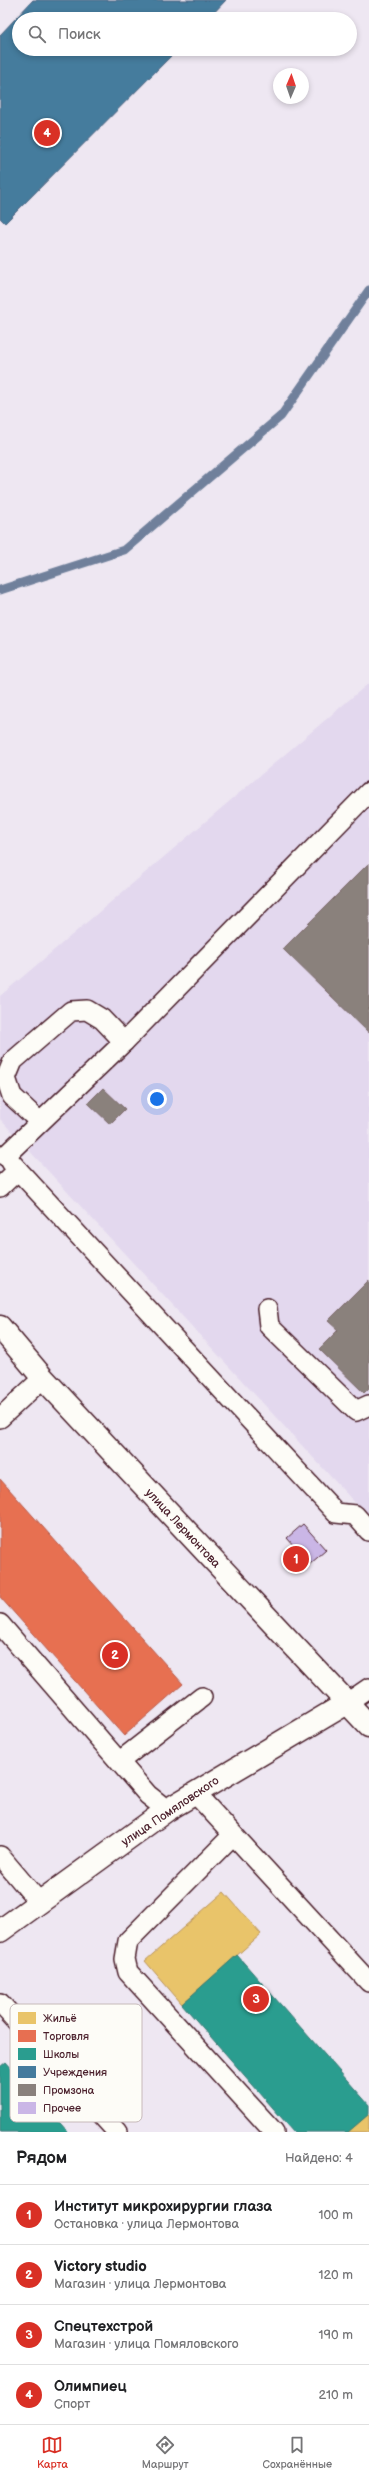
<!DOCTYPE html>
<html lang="ru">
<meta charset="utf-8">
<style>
:root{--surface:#fff;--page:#f2f2f2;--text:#202124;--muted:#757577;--line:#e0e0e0;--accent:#d93025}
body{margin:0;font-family:"Balsamiq Sans",sans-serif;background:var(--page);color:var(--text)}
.compass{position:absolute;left:273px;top:68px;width:36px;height:36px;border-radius:50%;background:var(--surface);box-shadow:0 2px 6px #0003;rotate:2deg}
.you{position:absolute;left:157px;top:1099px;width:14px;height:14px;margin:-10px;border:3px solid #fff;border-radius:50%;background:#1a73e8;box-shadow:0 0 0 6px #1a73e833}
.badge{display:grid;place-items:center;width:26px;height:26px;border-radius:50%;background:var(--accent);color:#fff;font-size:13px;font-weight:700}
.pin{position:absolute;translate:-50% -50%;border:2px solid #fff;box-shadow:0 1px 4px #0006}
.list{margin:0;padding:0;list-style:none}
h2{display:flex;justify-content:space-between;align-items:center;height:52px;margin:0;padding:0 16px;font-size:17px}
h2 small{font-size:13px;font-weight:400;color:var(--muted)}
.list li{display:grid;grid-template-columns:26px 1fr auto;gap:12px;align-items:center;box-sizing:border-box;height:60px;padding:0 16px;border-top:1px solid var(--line)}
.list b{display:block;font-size:15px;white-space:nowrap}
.list p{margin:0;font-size:13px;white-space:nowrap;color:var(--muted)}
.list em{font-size:13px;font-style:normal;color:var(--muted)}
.icon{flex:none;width:22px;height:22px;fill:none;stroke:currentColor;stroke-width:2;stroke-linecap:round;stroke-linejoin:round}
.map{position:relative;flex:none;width:369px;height:2132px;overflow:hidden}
.search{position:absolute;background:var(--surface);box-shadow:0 2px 6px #0003;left:12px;right:12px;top:12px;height:44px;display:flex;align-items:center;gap:10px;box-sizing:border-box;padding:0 14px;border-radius:22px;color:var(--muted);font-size:15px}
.sheet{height:292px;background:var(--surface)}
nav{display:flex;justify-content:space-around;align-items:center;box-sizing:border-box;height:56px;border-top:1px solid var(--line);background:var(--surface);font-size:11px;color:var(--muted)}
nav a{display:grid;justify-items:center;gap:2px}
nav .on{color:var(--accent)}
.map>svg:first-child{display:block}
.built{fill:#e3d8ee}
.homes{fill:#e9c46a;stroke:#b99257}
.shops{fill:#e76f51;stroke:#b85746}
.schools{fill:#2a9d8f;stroke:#347771}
.public{fill:#457b9d;stroke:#465f7b}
.industry{fill:#8a817c;stroke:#776464}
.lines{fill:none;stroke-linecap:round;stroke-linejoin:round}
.stream{stroke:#6f809b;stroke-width:9}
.building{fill:#cab6e6;stroke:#4a1f2b}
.service-casing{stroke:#4a1f2b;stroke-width:22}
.tertiary-casing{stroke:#4a1f2b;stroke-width:25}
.secondary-casing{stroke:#4a1f2b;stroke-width:25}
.service{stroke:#fdfcf7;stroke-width:19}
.tertiary{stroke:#fdfcf7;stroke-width:22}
.secondary{stroke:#fdfcf7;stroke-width:22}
.labels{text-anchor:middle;stroke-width:4;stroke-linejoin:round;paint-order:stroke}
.street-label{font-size:12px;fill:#4a1f2b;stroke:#fdfcf7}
.key{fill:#fdfcf7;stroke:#c7baba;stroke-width:1}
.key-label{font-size:11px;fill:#4a1f2b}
</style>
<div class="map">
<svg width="369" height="2132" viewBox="0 0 369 2132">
<rect width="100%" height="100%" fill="#eee7f2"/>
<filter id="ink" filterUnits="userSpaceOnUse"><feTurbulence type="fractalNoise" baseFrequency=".025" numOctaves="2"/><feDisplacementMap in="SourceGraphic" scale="8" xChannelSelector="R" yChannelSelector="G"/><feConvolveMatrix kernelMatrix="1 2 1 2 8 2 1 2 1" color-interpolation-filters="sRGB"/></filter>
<g filter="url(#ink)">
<polygon class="built" points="369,683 369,1518 0,1119 0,996"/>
<g class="homes">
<polygon points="224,1892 261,1934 182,2004 145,1961"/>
<polygon points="369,2114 369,2132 348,2132"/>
</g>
<polygon class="shops" points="0,1479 183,1684 124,1736 0,1597"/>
<g class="schools">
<polygon points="237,1955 369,2105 369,2114 348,2132 294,2132 182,2004"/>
<polygon points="6,2062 68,2132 0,2132 0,2067"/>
</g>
<polygon class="public" points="33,0 226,0 208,19 19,19 19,49 178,49 5,223 0,218 0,35"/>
<g class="industry">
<polygon points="369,863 369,1033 283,949"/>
<polygon points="103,1088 125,1109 110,1124 88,1103"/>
<polygon points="369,1280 369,1388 364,1393 319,1349 338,1330 328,1321"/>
</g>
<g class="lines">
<polyline class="stream" points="0,590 124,550 281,416 369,290"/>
</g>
<polygon class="building" points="303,1524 326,1550 310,1564 287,1538"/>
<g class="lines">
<defs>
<g id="service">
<polyline points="124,1042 369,792"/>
<polyline points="5,1156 124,1042 102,1019 87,1010 71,1011 13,1061 6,1078 12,1096 40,1122"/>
<polyline points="18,1170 336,1513 355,1515 369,1531"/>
<polyline points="0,1187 18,1170 11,1162"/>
<polyline points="267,1309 269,1326 356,1411 369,1405"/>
<polyline points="0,1418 43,1378"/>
<polyline points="0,1624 148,1795 167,1810"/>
<polyline points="347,1703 369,1688"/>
<polyline points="120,1761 202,1697"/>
<polyline points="195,1793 369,1982"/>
<polyline points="233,1835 128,1941 125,1959 128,1972 274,2132"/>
<polyline points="0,1856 39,1902"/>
<polyline points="0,2003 117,2132"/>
</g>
<polyline id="tertiary" points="0,1931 167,1810 347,1703"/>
<polyline id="secondary" points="0,1327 43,1378 369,1726"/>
</defs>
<use href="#service" class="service-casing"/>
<use href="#tertiary" class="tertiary-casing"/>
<use href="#secondary" class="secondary-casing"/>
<use href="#service" class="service"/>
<use href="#tertiary" class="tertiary"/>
<use href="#secondary" class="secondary"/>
</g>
</g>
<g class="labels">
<g class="street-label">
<text transform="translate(183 1528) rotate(47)" y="4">улица Лермонтова</text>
<text transform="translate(170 1811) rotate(-34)" y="4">улица Помяловского</text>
</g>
</g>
<rect x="10" y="2004" width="132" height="118" rx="6" class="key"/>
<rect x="18" y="2012" width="18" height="12" fill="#e9c46a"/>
<rect x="18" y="2030" width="18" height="12" fill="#e76f51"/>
<rect x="18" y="2048" width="18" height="12" fill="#2a9d8f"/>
<rect x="18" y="2066" width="18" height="12" fill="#457b9d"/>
<rect x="18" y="2084" width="18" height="12" fill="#8a817c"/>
<rect x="18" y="2102" width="18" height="12" fill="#cab6e6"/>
<g class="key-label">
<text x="43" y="2022">Жильё</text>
<text x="43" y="2040">Торговля</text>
<text x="43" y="2058">Школы</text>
<text x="43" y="2076">Учреждения</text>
<text x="43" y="2094">Промзона</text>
<text x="43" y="2112">Прочее</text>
</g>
</svg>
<svg class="compass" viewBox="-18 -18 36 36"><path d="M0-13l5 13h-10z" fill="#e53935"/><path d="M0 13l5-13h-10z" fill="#757577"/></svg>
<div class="you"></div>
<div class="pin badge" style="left:296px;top:1559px">1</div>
<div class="pin badge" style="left:115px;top:1655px">2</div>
<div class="pin badge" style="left:256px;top:1999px">3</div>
<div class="pin badge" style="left:47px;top:133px">4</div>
<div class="search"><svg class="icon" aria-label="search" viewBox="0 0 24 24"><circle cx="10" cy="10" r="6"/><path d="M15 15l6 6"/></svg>Поиск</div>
</div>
<section class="sheet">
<h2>Рядом<small>Найдено: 4</small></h2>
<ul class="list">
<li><span class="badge">1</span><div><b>Институт микрохирургии глаза</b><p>Остановка · улица Лермонтова</p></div><em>100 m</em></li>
<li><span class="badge">2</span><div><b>Victory studio</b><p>Магазин · улица Лермонтова</p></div><em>120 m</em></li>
<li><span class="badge">3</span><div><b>Спецтехстрой</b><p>Магазин · улица Помяловского</p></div><em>190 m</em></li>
<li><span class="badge">4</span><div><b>Олимпиец</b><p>Спорт</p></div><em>210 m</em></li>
</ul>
</section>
<nav>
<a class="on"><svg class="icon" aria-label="map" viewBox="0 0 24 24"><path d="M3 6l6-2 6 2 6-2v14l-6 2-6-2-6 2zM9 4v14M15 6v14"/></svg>Карта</a>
<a><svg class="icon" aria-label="directions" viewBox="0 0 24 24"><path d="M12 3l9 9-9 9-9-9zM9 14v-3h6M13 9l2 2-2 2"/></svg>Маршрут</a>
<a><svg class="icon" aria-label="saved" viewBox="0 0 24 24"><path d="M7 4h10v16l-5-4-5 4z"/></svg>Сохранённые</a>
</nav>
